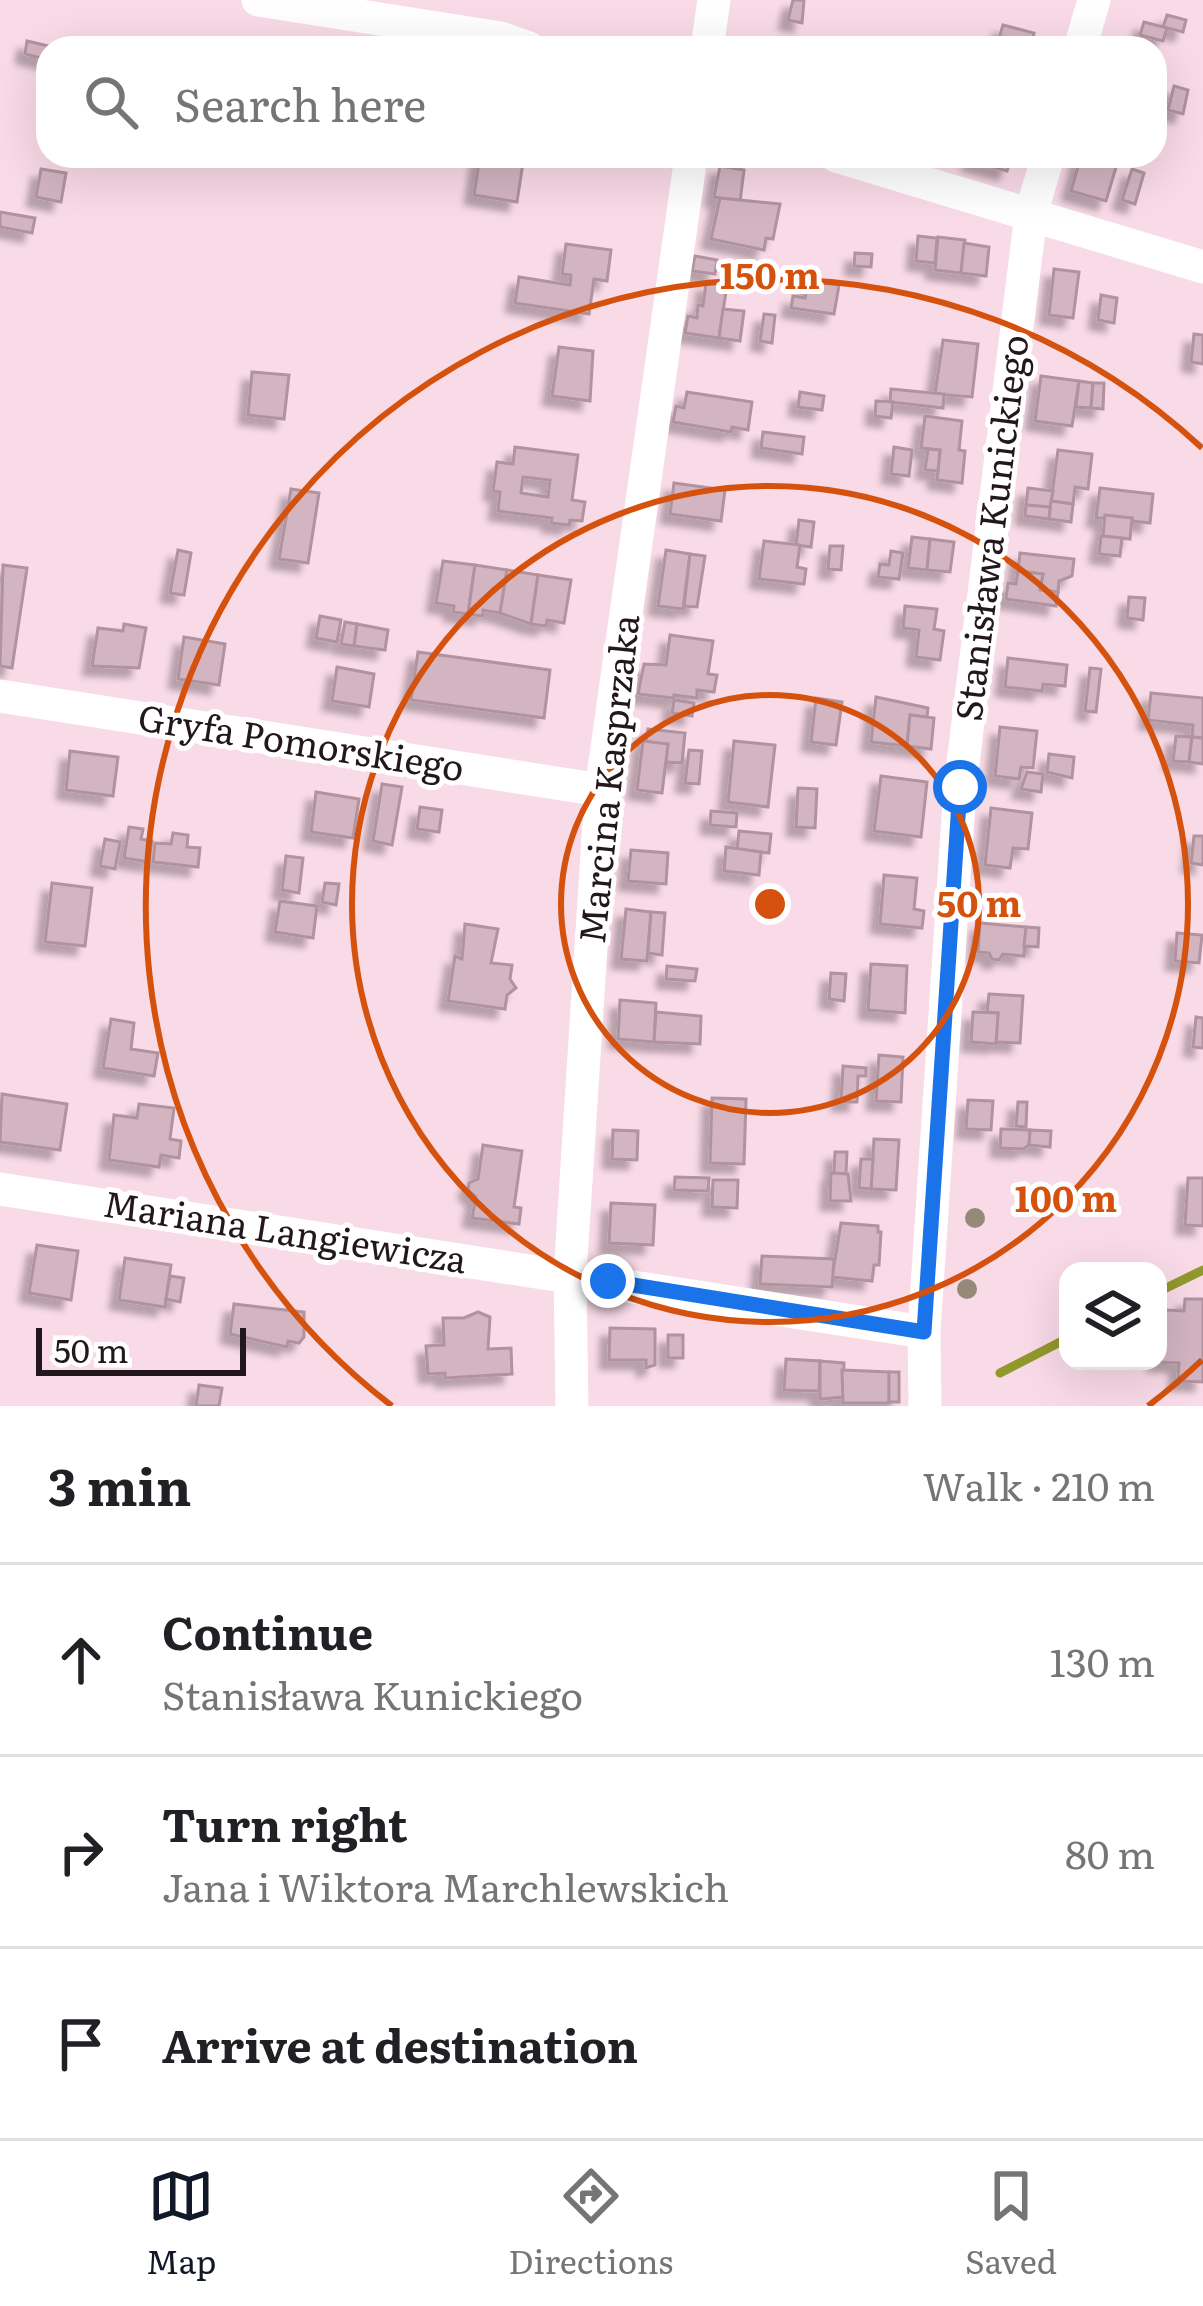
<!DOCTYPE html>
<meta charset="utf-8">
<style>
:root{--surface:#fff;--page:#f2f2f2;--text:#202124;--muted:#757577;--line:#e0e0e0;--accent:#111827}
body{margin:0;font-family:Literata,serif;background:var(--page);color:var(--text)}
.controls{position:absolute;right:36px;bottom:36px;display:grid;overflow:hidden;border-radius:24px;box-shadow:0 12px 48px #0002}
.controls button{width:108px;height:108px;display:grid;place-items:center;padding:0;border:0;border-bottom:3px solid var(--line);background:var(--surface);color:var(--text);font:60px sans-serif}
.scale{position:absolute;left:36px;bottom:30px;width:210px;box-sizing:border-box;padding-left:12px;border:6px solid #22171c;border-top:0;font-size:33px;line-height:42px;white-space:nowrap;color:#22171c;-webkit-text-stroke:9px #fff;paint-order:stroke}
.stop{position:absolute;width:36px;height:36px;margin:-27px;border:9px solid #1a73e8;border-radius:50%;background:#fff}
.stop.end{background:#1a73e8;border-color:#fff;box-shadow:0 3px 12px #0008}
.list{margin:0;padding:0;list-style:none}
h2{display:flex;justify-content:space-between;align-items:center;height:156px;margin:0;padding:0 48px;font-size:51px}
h2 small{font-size:39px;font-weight:400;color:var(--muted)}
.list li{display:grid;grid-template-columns:78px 1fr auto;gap:36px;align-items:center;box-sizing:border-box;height:192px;padding:0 48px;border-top:3px solid var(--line)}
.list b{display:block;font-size:45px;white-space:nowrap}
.list p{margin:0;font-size:39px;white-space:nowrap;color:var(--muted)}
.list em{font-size:39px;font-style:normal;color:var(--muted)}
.icon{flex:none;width:66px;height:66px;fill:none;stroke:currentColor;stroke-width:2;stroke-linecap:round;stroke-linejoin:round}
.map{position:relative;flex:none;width:1203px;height:1406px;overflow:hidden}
.search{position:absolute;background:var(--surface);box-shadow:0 12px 48px #0002;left:36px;right:36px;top:36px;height:132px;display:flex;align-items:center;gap:30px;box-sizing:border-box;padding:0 42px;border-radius:36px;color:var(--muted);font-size:45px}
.sheet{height:732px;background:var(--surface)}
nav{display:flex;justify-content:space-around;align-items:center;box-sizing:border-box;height:168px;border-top:3px solid var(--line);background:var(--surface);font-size:33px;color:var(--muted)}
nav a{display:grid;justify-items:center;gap:6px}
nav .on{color:var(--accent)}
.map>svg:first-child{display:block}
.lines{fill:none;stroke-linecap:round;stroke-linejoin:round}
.stream{stroke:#91982c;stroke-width:9}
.building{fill:#d3b5c1;stroke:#b0939f;stroke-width:3;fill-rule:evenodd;filter:url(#shadow)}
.street{stroke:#fff;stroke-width:33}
.tree{fill:#958a78}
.route{stroke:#1a73e8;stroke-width:15}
.ring{fill:none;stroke:#d4520e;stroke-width:6}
.labels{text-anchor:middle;stroke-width:10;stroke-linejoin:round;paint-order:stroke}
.street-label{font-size:36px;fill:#22171c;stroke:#fff}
.centre{fill:#d4520e;stroke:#fff;stroke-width:6}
.ring-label{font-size:36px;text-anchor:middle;font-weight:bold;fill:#d4520e;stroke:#fff;stroke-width:10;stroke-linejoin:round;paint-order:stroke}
</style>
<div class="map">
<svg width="1203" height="1406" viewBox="0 0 1203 1406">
<defs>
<filter id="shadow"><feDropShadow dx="-9" dy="9" stdDeviation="3" flood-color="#0004"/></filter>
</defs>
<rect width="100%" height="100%" fill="#f9dae7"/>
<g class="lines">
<g class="stream">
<polyline points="1158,1292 1203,1270"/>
<polyline points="1000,1373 1068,1338"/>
</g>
</g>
<g class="building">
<polygon points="793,0 804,0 802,23 788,20"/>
<polygon points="1167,15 1186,20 1183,32 1163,27"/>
<polygon points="1144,22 1167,28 1163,41 1140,35"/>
<polygon points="1003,25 1034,33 1032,43 1043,48 996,48"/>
<polygon points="27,41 57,48 48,48 48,60 25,54"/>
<polygon points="1174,86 1188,90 1183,114 1168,110"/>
<polygon points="480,156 524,156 517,202 474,195"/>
<polygon points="972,156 1012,156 1007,171 971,161"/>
<polygon points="1081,156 1117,164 1106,201 1071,191"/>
<polygon points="720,166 744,170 740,202 714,197"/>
<polygon points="41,169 66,173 61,202 36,197"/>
<polygon points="1132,169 1144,173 1135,204 1122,200"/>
<polygon points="720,198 780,204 773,239 766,238 764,250 711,239"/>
<polygon points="0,212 35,218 32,233 0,227"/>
<polygon points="918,236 937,238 935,263 916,261"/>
<polygon points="938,237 965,240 961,273 935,270"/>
<polygon points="964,243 989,247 986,276 961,273"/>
<polygon points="566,244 611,250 607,281 594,279 589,314 515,303 519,277 570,285 571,275 562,274"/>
<polygon points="855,253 872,254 871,267 854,266"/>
<polygon points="695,256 717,260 715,274 692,271"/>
<polygon points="1054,269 1079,272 1073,318 1049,315"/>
<polygon points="808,281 839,285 834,314 791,308 793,296 805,298"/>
<polygon points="706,283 727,285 719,338 685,333 688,316 697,318 698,305 703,306"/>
<polygon points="1101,295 1117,298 1114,323 1098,320"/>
<polygon points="723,309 744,311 740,341 719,338"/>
<polygon points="764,314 775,315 772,343 760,341"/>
<polygon points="1194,334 1203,335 1203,364 1191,362"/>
<polygon points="943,340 978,344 972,397 935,394"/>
<polygon points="559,347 593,351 590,401 552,396"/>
<polygon points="252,372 289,375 284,419 248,415"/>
<polygon points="1041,376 1079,381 1072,426 1035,421"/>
<polygon points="1079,381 1093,383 1091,408 1076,407"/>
<polygon points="1093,383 1104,383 1103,409 1091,408"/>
<polygon points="891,389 944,394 943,408 890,402"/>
<polygon points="687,392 752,402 748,430 732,427 731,432 673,422 676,406 684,408"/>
<polygon points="800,392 824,396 822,410 798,407"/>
<polygon points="876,401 893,402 891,418 875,416"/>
<polygon points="925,416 962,421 959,450 965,451 962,483 937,480 940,450 921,448"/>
<polygon points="763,432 804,437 802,454 761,448"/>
<path d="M515,447L578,455L572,500L585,502L582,521L570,520L569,525L551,523L552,518L498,511L500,492L493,491L497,462L513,464ZM523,477L550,480L548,497L521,493Z"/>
<polygon points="894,447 912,450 909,476 891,474"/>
<polygon points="928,449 940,450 938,471 925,470"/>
<polygon points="1058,450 1092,454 1088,489 1075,487 1073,504 1051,501"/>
<polygon points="674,483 725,490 721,521 670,514"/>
<polygon points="1028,488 1053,491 1050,507 1026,505"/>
<polygon points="1100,488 1153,494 1150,523 1132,521 1132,518 1096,518"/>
<polygon points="291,489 319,493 308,563 279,559"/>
<polygon points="1051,501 1073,504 1071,522 1049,519"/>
<polygon points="1026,505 1050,507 1049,519 1025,516"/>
<polygon points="1105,515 1132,518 1130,539 1103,536"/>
<polygon points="799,520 814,522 811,547 796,545"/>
<polygon points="1101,536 1122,538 1120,556 1099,554"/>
<polygon points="912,537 930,539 927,570 908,568"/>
<polygon points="930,539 954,542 950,572 927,570"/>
<polygon points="764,541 800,545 797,567 806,569 804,584 759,579"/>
<polygon points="830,546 843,546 841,570 828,569"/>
<polygon points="178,550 191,553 184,595 170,593"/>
<polygon points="666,550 690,554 683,609 658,606"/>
<polygon points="891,551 903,553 899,579 878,577 880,564 889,565"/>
<polygon points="1020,553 1074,559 1072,576 1059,581 1058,592 1040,590 1043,574 1018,571"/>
<polygon points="690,554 705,556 697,607 684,606"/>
<polygon points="443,561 475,565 468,614 453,612 454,606 436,603"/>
<polygon points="3,565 27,568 12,668 0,666"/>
<polygon points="475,565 507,570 500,613 483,610 483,616 468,614"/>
<polygon points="507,570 538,575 531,624 500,613"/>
<polygon points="1018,571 1043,574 1040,590 1058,592 1056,606 1006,599 1008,583 1016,584"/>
<polygon points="538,575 571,580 564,623 547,620 546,626 531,624"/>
<polygon points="1129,597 1145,598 1143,620 1127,618"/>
<polygon points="905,606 937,609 934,629 944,631 940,660 916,657 919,630 903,628"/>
<polygon points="320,616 341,620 337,642 316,638"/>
<polygon points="345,622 357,624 354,646 341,644"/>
<polygon points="124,624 146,628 139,668 92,666 98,628 123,631"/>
<polygon points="357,624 388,630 385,650 354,646"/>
<polygon points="670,635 713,641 708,674 717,675 714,692 697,690 697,698 674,695 673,698 638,694 644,664 666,665"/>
<polygon points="184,637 225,644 219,685 178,679"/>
<polygon points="418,652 550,670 544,718 411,700"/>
<polygon points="1008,658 1067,665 1065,686 1043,684 1042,691 1005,687"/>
<polygon points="337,667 374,674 369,707 332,701"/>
<polygon points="1090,668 1101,669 1096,712 1085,711"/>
<polygon points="1151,693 1203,698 1203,738 1192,737 1193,725 1148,720"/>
<polygon points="876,697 928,708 927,717 910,715 907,746 871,742"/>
<polygon points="816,698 842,702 836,745 811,742"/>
<polygon points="674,700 694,703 692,716 672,713"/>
<polygon points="910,715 934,718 931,749 907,746"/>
<polygon points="1000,727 1037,731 1033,768 1021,767 1019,779 995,776"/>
<polygon points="648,729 685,733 682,763 666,762 668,744 646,742"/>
<polygon points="1176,736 1192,737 1189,762 1173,761"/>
<polygon points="1192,737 1203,738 1203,764 1189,762"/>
<polygon points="643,741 668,744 662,793 637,790"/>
<polygon points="734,741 775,745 768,807 728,802"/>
<polygon points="689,750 702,751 699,784 685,783"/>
<polygon points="70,751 118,757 113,796 66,790"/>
<polygon points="1049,754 1074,757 1072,778 1047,772"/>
<polygon points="1027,772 1043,774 1041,792 1021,789"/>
<polygon points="881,776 927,782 921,837 874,831"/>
<polygon points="382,784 402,787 392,845 373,841"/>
<polygon points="798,788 817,789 815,828 796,827"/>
<polygon points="316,792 359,799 353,838 311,832"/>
<polygon points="420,807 442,810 439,832 417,829"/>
<polygon points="991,808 1032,813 1028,849 1013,848 1010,868 985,865"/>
<polygon points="711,811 737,813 736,827 710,825"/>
<polygon points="129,827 143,829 141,839 152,841 149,862 124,858"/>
<polygon points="739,831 771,834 769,853 737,849"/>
<polygon points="173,833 188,835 187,847 200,848 198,867 153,862 155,843 171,844"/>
<polygon points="1194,836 1203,836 1203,865 1191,863"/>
<polygon points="105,839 120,842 115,869 100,866"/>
<polygon points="726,847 761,852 759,875 724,871"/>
<polygon points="631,850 668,853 666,884 628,881"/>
<polygon points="286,856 303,858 299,893 282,890"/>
<polygon points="884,875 917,878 914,909 924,911 922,928 880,924"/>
<polygon points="52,883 92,888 85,946 45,942"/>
<polygon points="325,883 339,884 336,905 322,902"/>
<polygon points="280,901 317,906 313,938 275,932"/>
<polygon points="626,909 651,912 647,961 621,959"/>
<polygon points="651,912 665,913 662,955 648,953"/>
<polygon points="980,923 1026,927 1024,956 1003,954 999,960 992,959 989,953 978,952"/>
<polygon points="465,924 498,929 491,963 512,965 510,979 516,988 507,995 505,1009 448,1001 455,956 462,959"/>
<polygon points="1026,927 1039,928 1038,947 1024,946"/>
<polygon points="1177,933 1202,935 1199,963 1175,961"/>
<polygon points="871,964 907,966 905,1013 868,1010"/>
<polygon points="667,966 697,969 695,981 666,979"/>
<polygon points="831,973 846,974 844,1001 829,999"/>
<polygon points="989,994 1023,996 1020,1043 996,1042 998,1013 987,1012"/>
<polygon points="620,1000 656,1003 654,1042 618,1039"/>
<polygon points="656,1012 701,1016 700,1044 654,1042"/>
<polygon points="973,1012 998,1013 996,1044 971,1042"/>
<polygon points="1196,1017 1203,1018 1203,1048 1193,1047"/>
<polygon points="111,1019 134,1023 131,1049 158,1053 154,1076 103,1068"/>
<polygon points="879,1055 903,1057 901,1102 876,1101"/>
<polygon points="843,1066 866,1068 866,1076 858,1076 857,1102 841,1102"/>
<polygon points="2,1094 67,1104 60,1150 0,1142"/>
<polygon points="712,1098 746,1099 744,1164 710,1163"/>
<polygon points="968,1100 993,1101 991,1130 966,1129"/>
<polygon points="1018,1102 1027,1102 1026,1127 1016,1126"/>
<polygon points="139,1104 174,1108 170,1139 181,1141 179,1158 161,1155 159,1167 109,1160 114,1115 137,1118"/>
<polygon points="1001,1129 1030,1130 1029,1145 1023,1149 1000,1148"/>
<polygon points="613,1130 638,1131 637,1160 612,1159"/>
<polygon points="1030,1130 1051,1131 1050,1147 1029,1145"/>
<polygon points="874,1139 899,1140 896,1190 871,1189"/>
<polygon points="483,1145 522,1151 514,1207 521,1208 519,1224 472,1218 476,1197 468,1190 469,1183 478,1179"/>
<polygon points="835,1152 847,1152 846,1174 834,1173"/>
<polygon points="861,1159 873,1159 871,1189 859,1188"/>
<polygon points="831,1173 848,1174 851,1201 830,1201"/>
<polygon points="675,1177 709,1178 708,1191 674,1190"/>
<polygon points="1188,1178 1203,1178 1203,1226 1185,1225"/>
<polygon points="713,1180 738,1180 737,1208 712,1207"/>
<polygon points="611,1203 655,1205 653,1245 609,1243"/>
<polygon points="841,1223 878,1226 878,1232 881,1232 879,1265 874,1265 872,1281 832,1277"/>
<polygon points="37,1245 78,1251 71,1300 29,1293"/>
<polygon points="762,1256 834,1259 832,1287 760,1284"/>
<polygon points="125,1258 171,1265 165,1307 119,1300"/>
<polygon points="170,1276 184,1278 180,1302 166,1299"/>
<polygon points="1185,1299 1203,1299 1203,1382 1178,1381 1179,1363 1154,1362 1158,1361 1158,1318 1167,1310 1184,1311"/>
<polygon points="234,1304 304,1312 304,1337 299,1343 288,1341 287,1347 230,1334"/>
<polygon points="478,1312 490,1317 488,1349 511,1348 512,1374 445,1378 445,1373 428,1374 426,1346 444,1345 443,1318 464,1318"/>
<polygon points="610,1328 655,1329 655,1365 646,1368 646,1360 609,1360"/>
<rect x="668" y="1335" width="15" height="23"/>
<polygon points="786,1359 820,1361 819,1391 784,1390"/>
<polygon points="820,1361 844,1363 843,1397 820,1399"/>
<polygon points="842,1370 889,1372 889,1403 843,1403"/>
<rect x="889" y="1372" width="10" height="30"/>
<polygon points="199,1385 222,1388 219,1406 196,1406"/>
</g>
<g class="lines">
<g class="street">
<polyline points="258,0 501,38 529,48"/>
<polyline points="707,48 714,0"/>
<polyline points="1080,48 1094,0"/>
<polyline points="836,156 1203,267"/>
<polyline points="0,696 601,790"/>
<polyline points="0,1189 924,1332"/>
<polyline points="572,1406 570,1275 601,790 691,156"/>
<polyline points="925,1406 924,1332 960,787 1031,214 1048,156"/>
</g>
</g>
<g class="tree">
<circle cx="975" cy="1218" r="10"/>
<circle cx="967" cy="1289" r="10"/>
</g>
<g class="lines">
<polyline class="route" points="608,1281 924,1332 960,787"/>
</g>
<g class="ring">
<circle cx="770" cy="904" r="209"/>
<circle cx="770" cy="904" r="418"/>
<path d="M1202 1360A628 628 0 0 1 1148 1406M392 1406A628 628 0 1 1 1202 448"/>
</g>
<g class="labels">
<g class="street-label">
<text transform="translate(992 528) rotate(-83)" y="13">Stanisława Kunickiego</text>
<text transform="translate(301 743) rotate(9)" y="13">Gryfa Pomorskiego</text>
<text transform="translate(609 779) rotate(-84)" y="13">Marcina Kasprzaka</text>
<text transform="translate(285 1232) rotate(9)" y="13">Mariana Langiewicza</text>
</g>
</g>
<circle cx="770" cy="904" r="18" class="centre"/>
<g class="ring-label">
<text x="770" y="289">150 m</text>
<text x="979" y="917">50 m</text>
<text x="1066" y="1212">100 m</text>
</g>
</svg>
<div class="controls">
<button><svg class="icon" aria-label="layers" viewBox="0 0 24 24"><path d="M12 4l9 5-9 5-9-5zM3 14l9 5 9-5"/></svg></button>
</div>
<div class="scale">50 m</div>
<div class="stop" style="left:960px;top:787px"></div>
<div class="stop end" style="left:608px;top:1281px"></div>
<div class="search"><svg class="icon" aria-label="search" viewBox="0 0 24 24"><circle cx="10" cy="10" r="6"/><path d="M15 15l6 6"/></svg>Search here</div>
</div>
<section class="sheet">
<h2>3 min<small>Walk · 210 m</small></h2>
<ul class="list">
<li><svg class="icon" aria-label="ahead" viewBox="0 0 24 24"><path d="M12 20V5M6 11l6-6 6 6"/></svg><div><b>Continue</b><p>Stanisława Kunickiego</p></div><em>130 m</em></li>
<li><svg class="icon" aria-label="right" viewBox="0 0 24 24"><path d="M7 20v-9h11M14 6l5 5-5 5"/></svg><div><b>Turn right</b><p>Jana i Wiktora Marchlewskich</p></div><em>80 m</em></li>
<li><svg class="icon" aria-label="arrive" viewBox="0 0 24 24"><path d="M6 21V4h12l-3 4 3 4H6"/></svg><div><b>Arrive at destination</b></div></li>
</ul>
</section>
<nav>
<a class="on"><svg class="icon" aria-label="map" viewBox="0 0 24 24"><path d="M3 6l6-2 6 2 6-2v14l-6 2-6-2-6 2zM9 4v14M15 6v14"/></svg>Map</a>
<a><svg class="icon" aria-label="directions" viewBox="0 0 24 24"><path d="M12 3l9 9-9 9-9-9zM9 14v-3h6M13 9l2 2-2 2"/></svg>Directions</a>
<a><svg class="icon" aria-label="saved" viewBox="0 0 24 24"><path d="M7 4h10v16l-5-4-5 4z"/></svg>Saved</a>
</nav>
